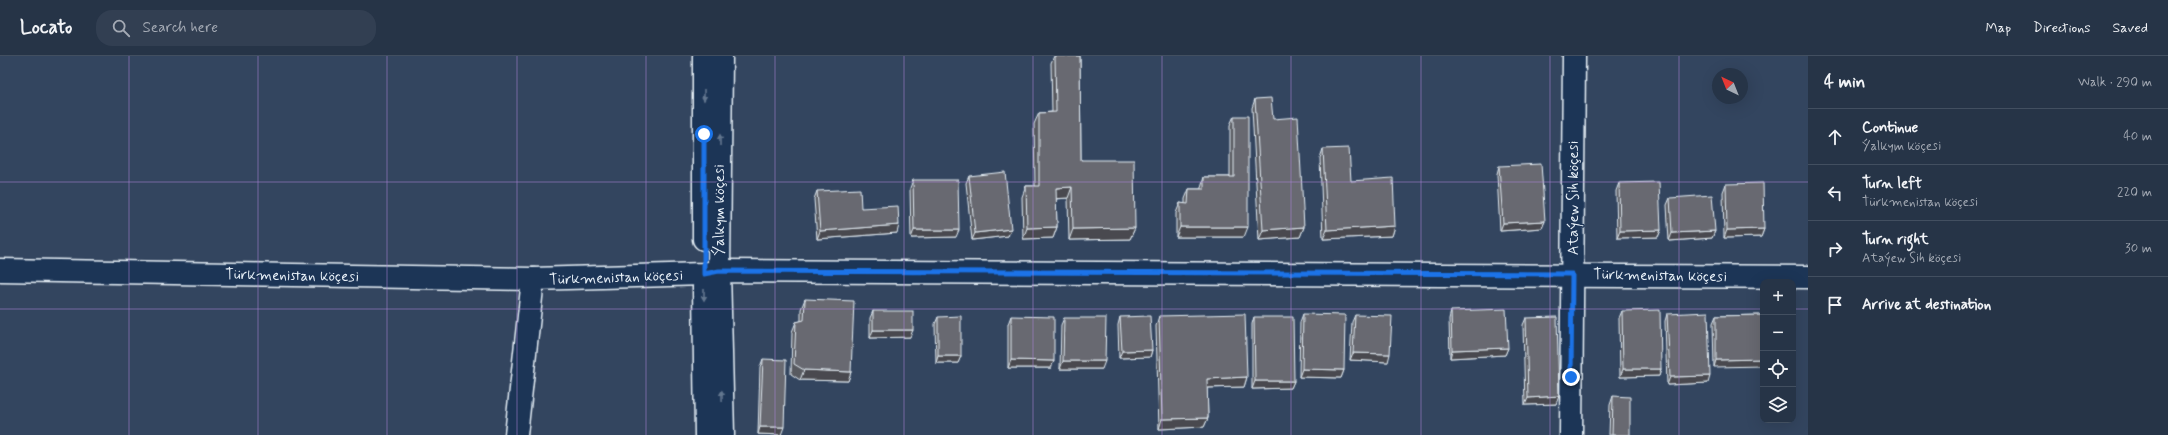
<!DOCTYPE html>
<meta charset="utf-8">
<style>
:root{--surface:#263447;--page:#323f52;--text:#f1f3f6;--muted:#a4aab4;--line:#424f60}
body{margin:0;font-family:Mynerve,sans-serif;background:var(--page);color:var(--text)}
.controls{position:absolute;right:12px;bottom:12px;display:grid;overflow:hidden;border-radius:8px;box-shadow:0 4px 16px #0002}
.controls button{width:36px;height:36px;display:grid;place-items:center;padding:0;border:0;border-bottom:1px solid var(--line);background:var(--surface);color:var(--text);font:20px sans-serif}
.compass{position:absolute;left:1712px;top:12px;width:36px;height:36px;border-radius:50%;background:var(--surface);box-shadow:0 4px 16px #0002;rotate:317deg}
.stop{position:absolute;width:12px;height:12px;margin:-9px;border:3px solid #1a73e8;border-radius:50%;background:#fff}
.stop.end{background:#1a73e8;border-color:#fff;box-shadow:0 1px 4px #0008}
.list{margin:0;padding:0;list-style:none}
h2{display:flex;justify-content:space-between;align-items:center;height:52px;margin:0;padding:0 16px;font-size:17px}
h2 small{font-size:13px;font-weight:400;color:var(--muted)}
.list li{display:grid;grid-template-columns:26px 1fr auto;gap:12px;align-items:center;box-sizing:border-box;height:56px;padding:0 16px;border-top:1px solid var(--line)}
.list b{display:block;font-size:15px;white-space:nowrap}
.list p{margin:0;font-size:13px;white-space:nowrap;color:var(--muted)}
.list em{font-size:13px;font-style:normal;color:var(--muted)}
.icon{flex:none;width:22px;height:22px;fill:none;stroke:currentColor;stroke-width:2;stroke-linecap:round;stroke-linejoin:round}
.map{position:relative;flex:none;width:1808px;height:379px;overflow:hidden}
header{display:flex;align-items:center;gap:24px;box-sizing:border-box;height:56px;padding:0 20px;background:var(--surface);border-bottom:1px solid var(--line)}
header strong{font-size:19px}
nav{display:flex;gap:22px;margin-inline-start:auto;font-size:14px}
.search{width:280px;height:36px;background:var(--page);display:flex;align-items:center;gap:10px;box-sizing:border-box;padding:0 14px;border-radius:16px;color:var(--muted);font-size:15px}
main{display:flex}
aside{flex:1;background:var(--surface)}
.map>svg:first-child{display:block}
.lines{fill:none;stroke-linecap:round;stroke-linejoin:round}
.minor-casing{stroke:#e8f1f8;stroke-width:25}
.major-casing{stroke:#e8f1f8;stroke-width:25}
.minor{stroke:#1d3557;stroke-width:22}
.major{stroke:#1d3557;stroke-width:22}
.wall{fill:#595a61;stroke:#e8f1f8}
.shaded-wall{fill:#484a4f;stroke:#e8f1f8}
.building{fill:#676971;stroke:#e8f1f8}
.oneway{fill:#64778f}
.route{stroke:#1a73e8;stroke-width:5}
.grid{fill:none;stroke:#ac85d9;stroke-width:1;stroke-opacity:0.55}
.labels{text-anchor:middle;stroke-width:3;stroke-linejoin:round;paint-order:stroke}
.street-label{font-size:15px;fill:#e8f1f8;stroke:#1d3557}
</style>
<header>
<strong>Locato</strong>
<div class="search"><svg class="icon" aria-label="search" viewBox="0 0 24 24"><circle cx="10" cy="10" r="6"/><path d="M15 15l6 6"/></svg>Search here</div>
<nav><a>Map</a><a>Directions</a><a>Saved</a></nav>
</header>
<main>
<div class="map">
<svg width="1808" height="379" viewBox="0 0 1808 379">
<rect width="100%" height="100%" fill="#33455f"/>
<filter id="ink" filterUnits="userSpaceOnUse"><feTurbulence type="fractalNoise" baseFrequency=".025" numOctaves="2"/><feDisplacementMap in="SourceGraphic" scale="8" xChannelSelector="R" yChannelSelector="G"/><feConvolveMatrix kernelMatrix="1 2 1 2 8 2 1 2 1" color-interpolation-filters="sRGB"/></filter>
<g filter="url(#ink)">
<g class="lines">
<defs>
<g id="minor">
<polyline points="0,214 533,223 704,218 719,215 1808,221"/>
<polyline points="516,379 533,223"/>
<polyline points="1571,379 1574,0"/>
</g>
<g id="major">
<polyline points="704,0 704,183"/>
<polyline points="721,0 719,215 723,379"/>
<polyline points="704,231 706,379"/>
</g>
</defs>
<use href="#minor" class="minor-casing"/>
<use href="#major" class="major-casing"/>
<use href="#minor" class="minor"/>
<use href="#major" class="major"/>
</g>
<g class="wall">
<polygon points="1054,0 1080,0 1081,104 1135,172 1130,183 1069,184 1068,142 1056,143 1057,171 1053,182 1023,183 1022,141 1026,130 1035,130 1034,68 1039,57 1052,56 1051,7"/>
<polygon points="1255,43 1273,63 1304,171 1300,181 1259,184 1252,52"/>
<polygon points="1234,60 1244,181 1176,181 1176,157 1180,147 1185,148 1185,143 1189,133 1201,133 1201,131 1204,121 1230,121 1230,69"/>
<polygon points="1323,93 1351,125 1395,170 1392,180 1323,183 1320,102"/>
<polygon points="1499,110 1545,165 1542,172 1500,175 1497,118"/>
<polygon points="969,120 1011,173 1008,180 972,184 966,127"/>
<polygon points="913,124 956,181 911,182 910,132"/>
<polygon points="1619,127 1661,174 1658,181 1617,182 1616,135"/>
<polygon points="1726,128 1764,173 1761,181 1724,182 1723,136"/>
<polygon points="817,135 861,152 897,177 817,183 814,143"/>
<polygon points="1670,142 1715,175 1712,182 1669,185 1667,149"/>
<polygon points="805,243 851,316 848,325 800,324 791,318 792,276 796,266 801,265 801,253"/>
<polygon points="873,255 910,281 870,282 870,262"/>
<polygon points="1451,255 1508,292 1505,299 1450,302 1449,263"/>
<polygon points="1622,255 1661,313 1659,320 1620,321 1619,262"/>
<polygon points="1303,258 1344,314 1341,322 1299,321 1300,266"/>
<polygon points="1667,258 1708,327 1667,329 1665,265"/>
<polygon points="1355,259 1388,306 1350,304 1352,266"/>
<polygon points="1763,259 1714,311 1713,267 1716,260"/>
<polygon points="1011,260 1051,312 1008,312 1008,268"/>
<polygon points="1159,260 1247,321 1244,331 1207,332 1208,362 1204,371 1159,373 1156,270"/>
<polygon points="938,261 961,300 958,307 936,307 935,268"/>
<polygon points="1120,261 1152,294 1150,301 1119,302 1118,269"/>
<polygon points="1254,261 1294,325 1291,332 1252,333 1252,268"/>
<polygon points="1064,262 1102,313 1060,313 1061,269"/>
<polygon points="1526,262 1556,348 1525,349 1523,269"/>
<polygon points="763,303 781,379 758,378 760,311"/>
<polygon points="1613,340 1630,379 1609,379 1610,349"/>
</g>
<g class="shaded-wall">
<polygon points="1072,131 1068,142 1052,143 1056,132"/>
<polygon points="1545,165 1542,172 1500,175 1503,167"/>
<polygon points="899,169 897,177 817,183 820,175"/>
<polygon points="1395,170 1392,180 1323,183 1327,174"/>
<polygon points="1057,171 1053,182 1023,183 1027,172"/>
<polygon points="1180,171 1248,171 1244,181 1176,181"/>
<polygon points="1304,171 1300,181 1259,184 1263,174"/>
<polygon points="1135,172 1130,183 1069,184 1073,173"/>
<polygon points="1011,173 1008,180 972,184 975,177"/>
<polygon points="1764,173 1761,181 1724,182 1727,174"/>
<polygon points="914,174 959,174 956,181 911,182"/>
<polygon points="1661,174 1658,181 1617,182 1620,175"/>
<polygon points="1715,175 1712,182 1669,185 1672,177"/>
<polygon points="873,274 913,274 910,281 870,282"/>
<polygon points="1508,292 1505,299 1450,302 1452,294"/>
<polygon points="1152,294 1150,301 1119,302 1122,295"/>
<polygon points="1353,297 1390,298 1388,306 1350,304"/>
<polygon points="938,300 961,300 958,307 936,307"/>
<polygon points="1763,303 1763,310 1714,311 1716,304"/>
<polygon points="1011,304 1054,305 1051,312 1008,312"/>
<polygon points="1063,305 1105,305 1102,313 1060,313"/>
<polygon points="1302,313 1344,314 1341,322 1299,321"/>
<polygon points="1623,313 1661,313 1659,320 1620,321"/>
<polygon points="804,314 851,316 848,325 800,324"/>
<polygon points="1710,320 1708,327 1667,329 1670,321"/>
<polygon points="1247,321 1244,331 1203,332 1207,323"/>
<polygon points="1255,325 1294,325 1291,332 1252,333"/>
<polygon points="1559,340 1556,348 1525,349 1528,342"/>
<polygon points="1208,362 1204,371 1159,373 1162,363"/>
<polygon points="760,371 784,371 781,379 758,378"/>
</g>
<g class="building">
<polygon points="1055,0 1080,0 1081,104 1134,104 1135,172 1073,173 1072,131 1056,132 1057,171 1027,172 1026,130 1039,130 1039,57 1056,56"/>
<polygon points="1271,42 1273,63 1298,61 1304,171 1263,174 1255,43"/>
<polygon points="1234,60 1248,60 1248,171 1180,171 1180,147 1188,148 1189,133 1204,133 1204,121 1234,121"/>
<polygon points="1349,92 1351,125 1393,122 1395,170 1327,174 1323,93"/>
<polygon points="1541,108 1545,165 1503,167 1499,110"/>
<polygon points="1005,116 1011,173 975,177 969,120"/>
<polygon points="913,124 958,124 959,174 914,174"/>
<polygon points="1659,126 1661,174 1620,175 1619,127"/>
<polygon points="1763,127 1764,173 1727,174 1726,128"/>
<polygon points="860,133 861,152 898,150 899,169 820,175 817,135"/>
<polygon points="1712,139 1715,175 1672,177 1670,142"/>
<polygon points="805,243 854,245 851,316 804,314 794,308 796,266 804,264"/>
<polygon points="1506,253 1508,292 1452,294 1451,255"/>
<polygon points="1660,254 1661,313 1623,313 1622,255"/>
<rect x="873" y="255" width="40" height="19"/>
<polygon points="1708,256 1710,320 1670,321 1667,258"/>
<polygon points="1245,258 1247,321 1207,323 1208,362 1162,363 1159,260"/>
<polygon points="1303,258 1345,259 1344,314 1302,313"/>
<polygon points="1355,259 1392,260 1390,298 1353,297"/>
<polygon points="1763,259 1763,303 1716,304 1716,260"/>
<polygon points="961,260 961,300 938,300 938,261"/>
<polygon points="1011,260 1054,261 1054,305 1011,304"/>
<polygon points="1150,260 1152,294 1122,295 1120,261"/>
<polygon points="1254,261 1293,261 1294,325 1255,325"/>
<polygon points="1557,261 1559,340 1528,342 1526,262"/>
<polygon points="1064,262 1106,262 1105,305 1063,305"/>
<polygon points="763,303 786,304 784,371 760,371"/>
<polygon points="1613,340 1630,341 1630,379 1612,379"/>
</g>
<defs><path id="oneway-solid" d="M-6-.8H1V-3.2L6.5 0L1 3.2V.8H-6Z"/></defs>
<g class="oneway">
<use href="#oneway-solid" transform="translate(704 39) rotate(90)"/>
<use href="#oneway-solid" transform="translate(720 84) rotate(-90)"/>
<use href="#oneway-solid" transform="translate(704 239) rotate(90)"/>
<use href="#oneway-solid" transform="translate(722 340) rotate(-91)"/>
</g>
</g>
<g class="lines" filter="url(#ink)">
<polyline class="route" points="704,78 704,218 719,215 1572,218 1571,321"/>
</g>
<path class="grid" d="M129,0V379M258,0V379M387,0V379M517,0V379M646,0V379M775,0V379M904,0V379M1033,0V379M1162,0V379M1291,0V379M1421,0V379M1550,0V379M1679,0V379M0,126H1808M0,253H1763M1793,253H1808"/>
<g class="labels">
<g class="street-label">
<text transform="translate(1573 142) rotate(-90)" y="5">Ataýew Sih köçesi</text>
<text transform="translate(719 154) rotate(-90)" y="5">Ýalkym köçesi</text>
<text transform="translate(292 219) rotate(1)" y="5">Türkmenistan köçesi</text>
<text transform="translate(1660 219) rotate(1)" y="5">Türkmenistan köçesi</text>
<text transform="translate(616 221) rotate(-2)" y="5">Türkmenistan köçesi</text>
</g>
</g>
</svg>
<div class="controls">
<button>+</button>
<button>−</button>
<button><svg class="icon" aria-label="locate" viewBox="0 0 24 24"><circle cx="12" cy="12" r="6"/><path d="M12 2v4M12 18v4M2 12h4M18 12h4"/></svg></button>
<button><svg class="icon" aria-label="layers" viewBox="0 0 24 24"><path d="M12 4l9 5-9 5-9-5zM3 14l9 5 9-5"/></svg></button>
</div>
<svg class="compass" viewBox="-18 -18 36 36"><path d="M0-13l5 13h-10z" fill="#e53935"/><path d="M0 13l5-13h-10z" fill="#a4aab4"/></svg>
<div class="stop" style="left:704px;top:78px"></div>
<div class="stop end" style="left:1571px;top:321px"></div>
</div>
<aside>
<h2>4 min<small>Walk · 290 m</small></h2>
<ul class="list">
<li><svg class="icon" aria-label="ahead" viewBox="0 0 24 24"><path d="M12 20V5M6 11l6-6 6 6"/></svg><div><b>Continue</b><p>Ýalkym köçesi</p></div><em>40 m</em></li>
<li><svg class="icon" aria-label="left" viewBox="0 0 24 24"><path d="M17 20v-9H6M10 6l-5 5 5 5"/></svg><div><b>Turn left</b><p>Türkmenistan köçesi</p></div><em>220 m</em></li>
<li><svg class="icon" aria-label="right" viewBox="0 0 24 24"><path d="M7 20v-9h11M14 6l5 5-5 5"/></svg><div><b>Turn right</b><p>Ataýew Sih köçesi</p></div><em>30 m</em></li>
<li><svg class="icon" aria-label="arrive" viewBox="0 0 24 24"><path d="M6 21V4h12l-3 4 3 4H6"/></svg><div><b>Arrive at destination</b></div></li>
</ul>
</aside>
</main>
